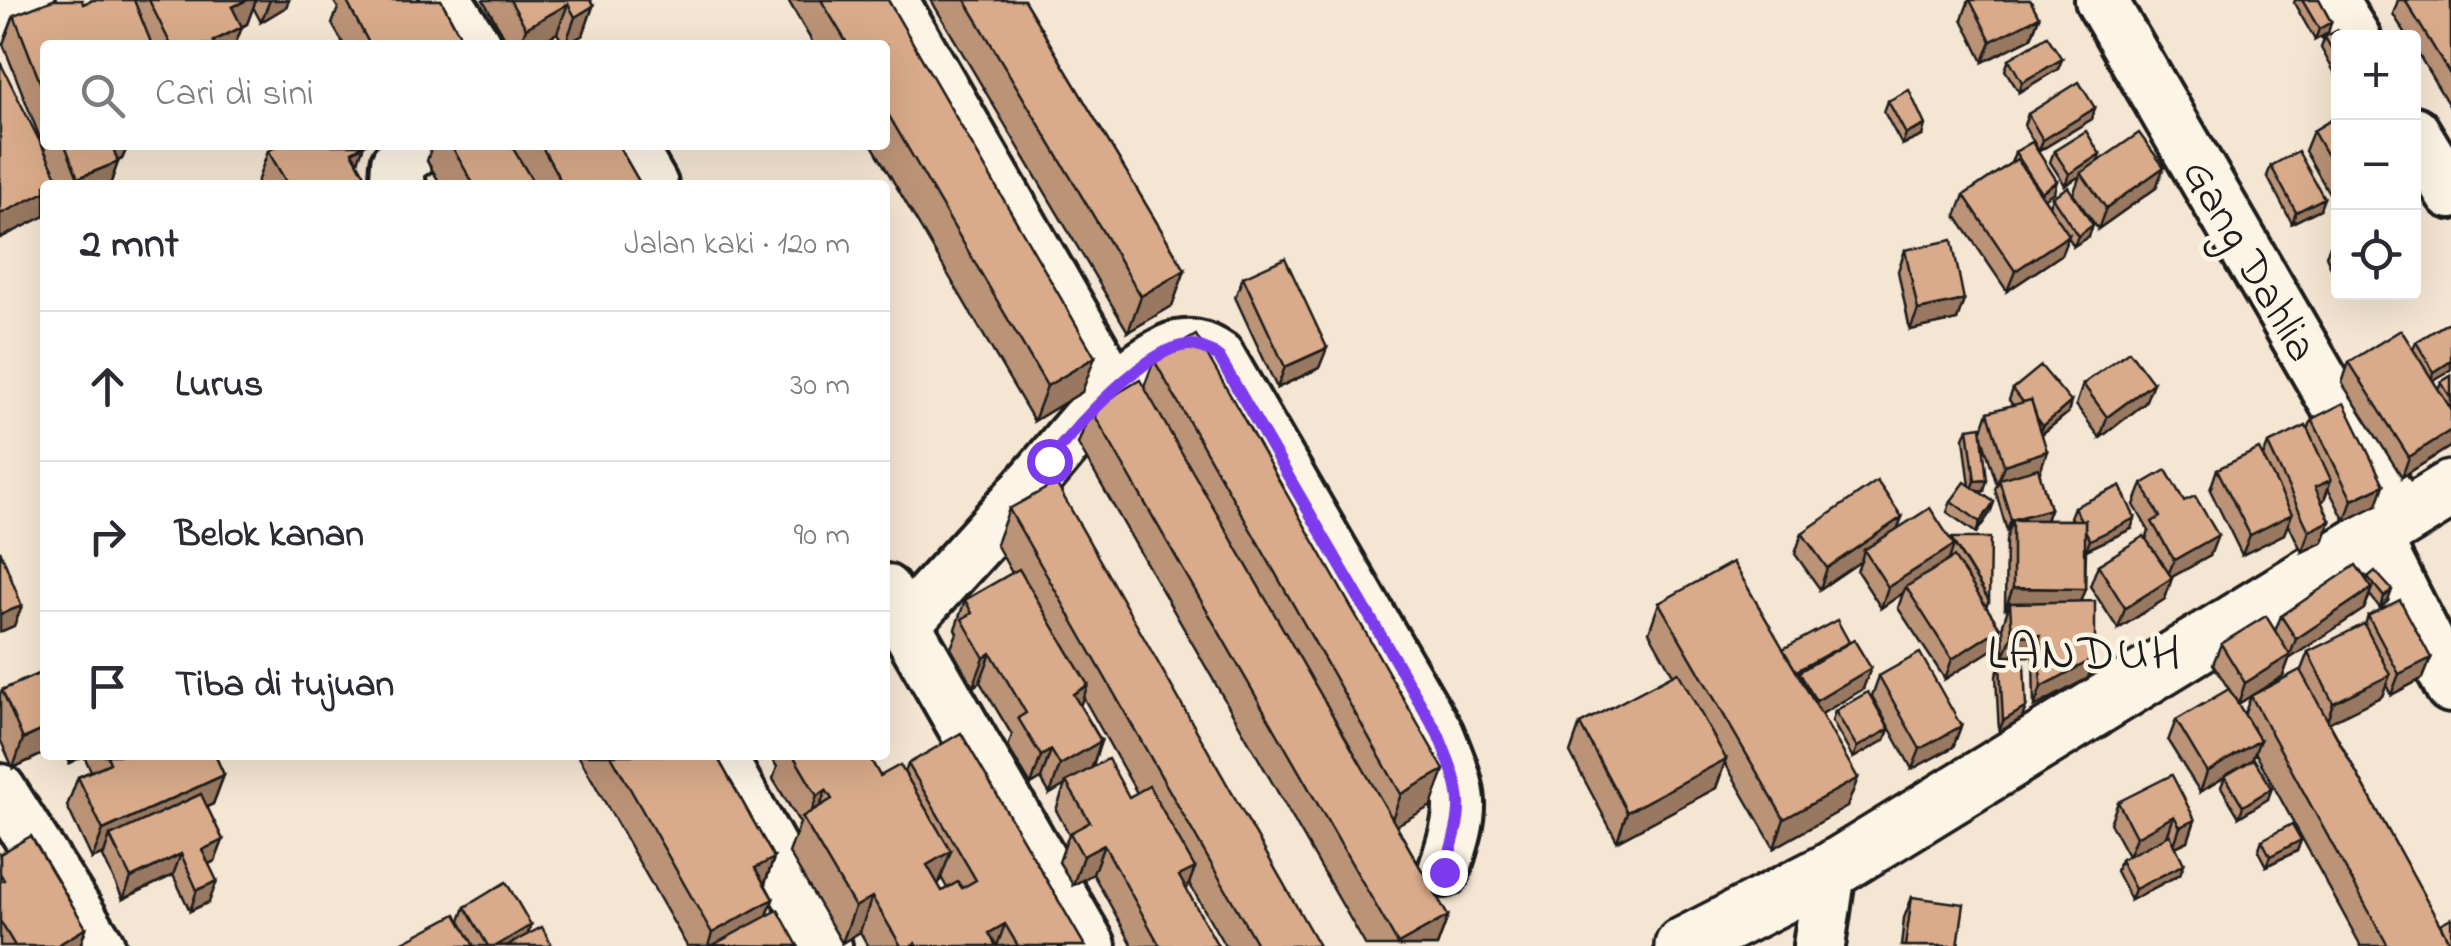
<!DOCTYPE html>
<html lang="id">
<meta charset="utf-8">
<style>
:root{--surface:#fff;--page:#f2f2f3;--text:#2b2b33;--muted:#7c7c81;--line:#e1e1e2}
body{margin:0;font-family:"Indie Flower",sans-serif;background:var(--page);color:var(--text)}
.controls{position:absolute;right:30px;top:30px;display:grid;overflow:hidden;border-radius:10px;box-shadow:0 10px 40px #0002}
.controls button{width:90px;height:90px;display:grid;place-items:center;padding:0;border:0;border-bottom:2px solid var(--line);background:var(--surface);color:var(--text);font:50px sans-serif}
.stop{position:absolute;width:30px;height:30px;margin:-22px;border:8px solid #7c3aed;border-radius:50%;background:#fff}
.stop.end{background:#7c3aed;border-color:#fff;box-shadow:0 2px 10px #0008}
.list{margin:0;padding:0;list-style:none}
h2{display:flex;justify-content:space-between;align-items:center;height:130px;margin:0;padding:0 40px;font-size:42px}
h2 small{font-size:32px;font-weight:400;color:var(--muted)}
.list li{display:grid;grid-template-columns:65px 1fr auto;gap:30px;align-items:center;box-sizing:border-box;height:150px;padding:0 40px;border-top:2px solid var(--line)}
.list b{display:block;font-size:38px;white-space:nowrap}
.list em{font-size:32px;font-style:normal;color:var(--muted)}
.icon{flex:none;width:55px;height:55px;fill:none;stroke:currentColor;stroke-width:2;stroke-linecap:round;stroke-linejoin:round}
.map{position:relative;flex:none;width:2451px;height:946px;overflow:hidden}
.search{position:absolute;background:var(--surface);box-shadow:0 10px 40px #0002;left:40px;top:40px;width:850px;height:110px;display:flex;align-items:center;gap:25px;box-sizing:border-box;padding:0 35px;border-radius:10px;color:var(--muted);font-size:38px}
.panel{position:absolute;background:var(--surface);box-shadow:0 10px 40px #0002;left:40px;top:180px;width:850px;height:580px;border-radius:10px}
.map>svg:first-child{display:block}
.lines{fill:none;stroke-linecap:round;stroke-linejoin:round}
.street-casing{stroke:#1c1c1c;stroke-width:58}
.secondary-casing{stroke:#1c1c1c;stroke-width:62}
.street{stroke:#fcf5e5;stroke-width:50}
.secondary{stroke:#fcf5e5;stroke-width:55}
.wall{fill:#bb9377;stroke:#1c1c1c;stroke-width:2.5;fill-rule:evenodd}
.shaded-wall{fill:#987861;stroke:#1c1c1c;stroke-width:2.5}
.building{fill:#d9ab8a;stroke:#1c1c1c;stroke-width:2.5}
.route{stroke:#7c3aed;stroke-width:12}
.labels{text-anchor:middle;stroke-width:9;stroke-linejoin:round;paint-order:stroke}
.street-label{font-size:45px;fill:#1c1c1c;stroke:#fcf5e5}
.quarter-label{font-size:50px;letter-spacing:2.5px;fill:#1c1c1c;stroke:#fcf5e5}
</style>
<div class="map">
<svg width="2451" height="946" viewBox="0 0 2451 946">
<rect width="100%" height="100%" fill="#f5e6d3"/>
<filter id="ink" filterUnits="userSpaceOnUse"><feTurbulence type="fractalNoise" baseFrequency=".01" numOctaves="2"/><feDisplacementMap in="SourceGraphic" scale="20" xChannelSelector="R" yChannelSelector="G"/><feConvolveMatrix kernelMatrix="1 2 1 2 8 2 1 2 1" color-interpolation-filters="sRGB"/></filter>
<g filter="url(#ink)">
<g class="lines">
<defs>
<g id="street">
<polyline points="446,0 475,45"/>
<polyline points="892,0 1116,390"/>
<polyline points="2101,0 2402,518"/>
<polyline points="2331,0 2355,38"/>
<polyline points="2414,132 2451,193"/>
<polyline points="629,145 652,185"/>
<polyline points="400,185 396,178 397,163 424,145"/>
<polyline points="2375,537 2451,687"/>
<polyline points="885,590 1090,946"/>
<path d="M905,624C947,577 991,530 1033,482C1073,437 1113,377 1169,350C1187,342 1204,346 1219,357L1438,734C1465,800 1465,805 1444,871"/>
<polyline points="719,755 826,946"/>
<polyline points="0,790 99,946"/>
<polyline points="1819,946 1830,871"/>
</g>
<g id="secondary">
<polyline points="0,15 26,0"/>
<polyline points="1683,946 1830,871 2451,489"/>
</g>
</defs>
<use href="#street" class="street-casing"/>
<use href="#secondary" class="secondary-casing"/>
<use href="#street" class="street"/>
<use href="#secondary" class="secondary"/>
</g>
<g class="wall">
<polygon points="93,0 289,0 286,7 261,22 253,7 247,24 242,27 235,45 45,45 45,145 128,145 122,159 118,161 110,185 45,185 45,216 0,238 49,161 3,44 14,15 83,4"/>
<polygon points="333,0 441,0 465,45 344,45 332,24 338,8"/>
<polygon points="483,0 590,0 593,6 583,35 566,45 564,45 557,33 536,45 509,45"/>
<polygon points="788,0 888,0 1082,392 1034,421 872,145 885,145 885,45 814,45"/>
<polygon points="931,0 1024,0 1185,270 1172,306 1128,332"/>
<polygon points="1969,0 2030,0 2039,17 2031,38 1983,62 1962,19"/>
<polygon points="2295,0 2319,0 2331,22 2328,33 2315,40 2294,3"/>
<polygon points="2398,0 2451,0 2451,109 2414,47 2414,38 2408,38 2393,14"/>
<polygon points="2325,37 2338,38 2338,79 2321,48"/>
<polygon points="2009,59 2062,59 2058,69 2019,92 2005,70"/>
<polygon points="1888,101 1922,136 1902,145 1884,112"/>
<polygon points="2095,108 2092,119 2039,151 2024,125 2028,114"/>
<polygon points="2338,116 2338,197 2333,200 2305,151 2313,131"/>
<polygon points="432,145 618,145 641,185 441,185 427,161"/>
<polygon points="268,151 358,163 370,185 256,185"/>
<polygon points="2054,151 2098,161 2156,188 2098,229 2073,194 2080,176 2065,185 2050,162"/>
<polygon points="2015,152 2054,192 2044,198 2049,206 2052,197 2093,225 2089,236 2074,246 2068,237 2061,255 2007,291 1956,216 1964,195 2011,163"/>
<polygon points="2271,166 2320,209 2292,223 2267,176"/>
<polygon points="2338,242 2338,283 2326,256 2330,246"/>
<polygon points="1905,250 1964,300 1957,320 1910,330 1898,271"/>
<polygon points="1243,277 1319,368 1277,388 1235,297"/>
<polygon points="2451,321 2433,381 2438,389 2441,382 2451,376 2451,446 2402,477 2342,383 2349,362 2413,350 2416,342"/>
<polygon points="1154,360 1431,806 1396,825 1448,916 1437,946 1366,946 1078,444 1091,409 1144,387"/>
<polygon points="2083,384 2145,403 2100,438 2076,405"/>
<polygon points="2013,389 2068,413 2042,434 2039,472 2050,509 2046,520 2072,520 2070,517 2074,507 2131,529 2086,550 2085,589 2080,602 2088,678 2034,707 2033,656 2004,656 2003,624 2008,609 2005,609 2006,541 2009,530 2007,531 1995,489 1997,485 1983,440 1984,491 1978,491 1994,502 1990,513 1976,533 1947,512 1951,501 1970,486 1964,438 1968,428 1982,430 1988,412 2013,405 2009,400"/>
<polygon points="2312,419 2377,505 2345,521 2328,488 2324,500 2321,501 2330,521 2323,542 2302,552 2288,523 2284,534 2242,555 2210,490 2217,469 2263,457 2268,444 2308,430"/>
<polygon points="2142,484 2210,556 2172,577 2165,599 2118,629 2090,586 2098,565 2146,539 2149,531 2134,505"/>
<path d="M1009,509L1319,946H1225L1189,883L1186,890L1218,946H1133L1093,874L1073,885L1059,862L1069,834L1056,810L1065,785L1050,794L1041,779L1031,785L1008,747L1012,735L980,682L973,687L951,648L957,633L955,629L965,600L1012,573L996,544ZM1083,697L1137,793L1129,797L1092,768L1101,741L1080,705Z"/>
<polygon points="1902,517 1897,529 1951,539 1989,600 1986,607 2000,628 1993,649 1945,679 1898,608 1903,593 1881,608 1857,571 1861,561 1820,589 1795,554 1802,533"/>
<polygon points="2368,577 2388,601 2380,608 2370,595 2364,609 2289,659 2283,676 2238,704 2213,664 2221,644 2275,631 2281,616 2367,580"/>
<polygon points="1659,603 1783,649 1863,689 1821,714 1847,807 1774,848 1725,763 1716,788 1617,841 1570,753 1580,724 1673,675 1649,632"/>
<polygon points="2368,616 2431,658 2423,678 2391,695 2386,685 2382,696 2329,722 2451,946 2361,946 2255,752 2252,760 2268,799 2239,817 2221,787 2225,777 2200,792 2168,741 2176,720 2244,715 2251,696 2301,670 2308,652 2365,625"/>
<polygon points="2000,665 2022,718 1999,732 1996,676"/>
<polygon points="45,671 45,753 13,768 0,739 0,694 2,690"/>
<polygon points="1879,676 1961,726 1953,747 1912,769 1872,696"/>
<polygon points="1835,711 1889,729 1885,740 1853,758 1832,721"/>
<polygon points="65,755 215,755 224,775 213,804 207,807 223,840 215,861 208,864 209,902 190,911 173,875 123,899 103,857 104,854 92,859 67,806 78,777 91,771 84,756 69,763"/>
<polygon points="578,755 716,755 774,858 765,884 773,899 767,916 798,946 687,946"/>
<path d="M770,755H868L880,776L905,773L908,764L1085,946H868L860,932L842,943L789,853L800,823L773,779L777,767ZM941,877L947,888L942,891L938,885Z"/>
<polygon points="2118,802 2195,820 2188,841 2175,847 2180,874 2131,900 2116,871 2120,860 2128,856 2110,823"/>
<polygon points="2262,840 2301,840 2297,851 2266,866 2258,851"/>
<polygon points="0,854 86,928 80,946 0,946"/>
<polygon points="1912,897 1958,946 1901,946 1904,918"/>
<polygon points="465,907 531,925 528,934 552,946 402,946 403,942 460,921"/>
</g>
<g class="shaded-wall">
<polygon points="247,0 256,0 247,24 222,36 232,7"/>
<polygon points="270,0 289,0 286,7 261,22"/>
<polygon points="568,4 557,33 536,45 520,45 526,28"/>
<polygon points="593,6 583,35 565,45 575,17"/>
<polygon points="2039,17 2031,38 1983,62 1991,41"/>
<polygon points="2331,22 2328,33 2315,40 2319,29"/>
<polygon points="242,27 235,45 212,45 213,41"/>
<polygon points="2062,59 2058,69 2019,92 2022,82"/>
<polygon points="2095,108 2092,119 2039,151 2043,140"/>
<polygon points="1925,125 1922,136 1902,145 1906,134"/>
<polygon points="108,145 128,145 122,159 99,168"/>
<polygon points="364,145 351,181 352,152"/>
<polygon points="2100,154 2097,165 2081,173 2080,176 2065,185 2069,174"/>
<polygon points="118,162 110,185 76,185 78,178"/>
<polygon points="2164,167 2156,188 2098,229 2106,208"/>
<polygon points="2057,181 2054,192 2037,203 2041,192"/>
<polygon points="45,192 45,216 0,238 0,214"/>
<polygon points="2324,198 2320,209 2292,223 2296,212"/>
<polygon points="2093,225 2089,236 2074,246 2078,236"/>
<polygon points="2069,235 2061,255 2007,291 2015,271"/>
<polygon points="1185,270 1172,306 1128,332 1141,296"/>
<polygon points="1964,300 1957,320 1910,330 1918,310"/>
<polygon points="1327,348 1319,368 1277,388 1285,367"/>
<polygon points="1095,357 1082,392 1034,421 1047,386"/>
<polygon points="2451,361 2451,370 2430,382 2434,372"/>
<polygon points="2153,383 2145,403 2100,438 2107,417"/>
<polygon points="2071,402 2068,413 2039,436 2043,426"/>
<polygon points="2451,430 2451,446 2402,477 2409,457"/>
<polygon points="2047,451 2040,472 1999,479 1997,485 2004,465"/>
<polygon points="1987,480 1984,491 1971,492 1975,481"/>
<polygon points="2331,480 2324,500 2307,508 2315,487"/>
<polygon points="2384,485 2377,505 2345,521 2352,500"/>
<polygon points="1994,502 1990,513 1976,533 1980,522"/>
<polygon points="2050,509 2046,520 2013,520 2009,530 2007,531 2011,520"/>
<polygon points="2292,514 2284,534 2242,555 2250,535"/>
<polygon points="1902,517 1894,538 1864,550 1861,561 1820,589 1827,568"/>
<polygon points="2135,518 2131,529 2086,550 2090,540"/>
<polygon points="2330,521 2323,542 2302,552 2309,531"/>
<polygon points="2218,535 2210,556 2166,580 2174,560"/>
<polygon points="1954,545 1947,566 1906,587 1903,593 1881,608 1888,587"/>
<polygon points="2172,578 2165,599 2118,629 2125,608"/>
<polygon points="2013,588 2085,589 2077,610 2010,603 2008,609 2005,609"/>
<polygon points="2372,588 2364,609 2289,659 2283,676 2238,704 2245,683 2290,655 2296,639"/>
<polygon points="2392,590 2388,601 2380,608 2384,597"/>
<polygon points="22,606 14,626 0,632 0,614"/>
<polygon points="2000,628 1993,649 1945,679 1952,659"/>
<polygon points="2040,635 2033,656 2004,656 2012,636"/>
<polygon points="991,653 980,682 973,687 984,658"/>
<polygon points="2095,658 2088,678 2034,707 2041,687"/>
<polygon points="2431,658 2423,678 2391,695 2399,674"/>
<polygon points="1871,668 1863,689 1808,722 1816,701"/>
<polygon points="2390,675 2382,696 2326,724 2333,703"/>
<polygon points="1088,685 1077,714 1073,694"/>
<polygon points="2026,707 2022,718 1999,732 2003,721"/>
<polygon points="1961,726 1953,747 1912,769 1920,749"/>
<polygon points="45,729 45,753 13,768 23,739"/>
<polygon points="1889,729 1885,740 1853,758 1857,747"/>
<polygon points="2260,740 2252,760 2200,792 2207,772"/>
<polygon points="1101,741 1091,770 1066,782 1065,785 1050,794 1060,765"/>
<polygon points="1051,750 1041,779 1031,785 1041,756"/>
<polygon points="72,755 84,755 69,763"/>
<polygon points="1726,759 1716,788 1617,841 1627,812"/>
<polygon points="1444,770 1431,806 1388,830 1401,794"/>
<polygon points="224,775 213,804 116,849 110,836 104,854 92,859 103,830"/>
<polygon points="1858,778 1847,807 1774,848 1784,819"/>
<polygon points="2272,788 2268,799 2239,817 2243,806"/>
<polygon points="826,790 813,826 807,825 817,796"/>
<polygon points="2174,816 2167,837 2128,857 2136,837"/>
<polygon points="2195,820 2188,841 2173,848 2180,827"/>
<polygon points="223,840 215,861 194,871 202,850"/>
<polygon points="2301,840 2297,851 2266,866 2270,856"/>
<polygon points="1104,845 1093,874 1073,885 1083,856"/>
<polygon points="951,851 938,886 927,865"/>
<polygon points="181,854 173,875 123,899 131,878"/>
<polygon points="774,858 761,893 755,868"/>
<polygon points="2184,864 2180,874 2131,900 2135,889"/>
<polygon points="1195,868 1184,897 1179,876"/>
<polygon points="217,881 209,902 190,911 197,890"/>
<polygon points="872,897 860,932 842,943 855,907"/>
<polygon points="773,899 760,934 708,946 712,933"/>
<polygon points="1448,916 1437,946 1398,946 1398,944"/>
<polygon points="1005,924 997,946 989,933"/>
<polygon points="531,925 524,945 496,946"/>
<polygon points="86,928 80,946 56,946"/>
</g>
<g class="building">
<polygon points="53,0 82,0 83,4 93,0 134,0 152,45 45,45 45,95 14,15"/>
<polygon points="149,0 247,0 232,7 242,27 213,41 215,45 171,45"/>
<polygon points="346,0 441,0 465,45 370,45"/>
<polygon points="510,0 590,0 593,6 575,17 568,4 526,28"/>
<polygon points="821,0 888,0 1095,357 1047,386 885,109 885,45 848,45"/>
<polygon points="965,0 1024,0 1185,270 1141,296"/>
<polygon points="1970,0 2030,0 2039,17 1991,41"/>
<polygon points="2302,0 2319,0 2331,22 2319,29"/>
<polygon points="2405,0 2451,0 2451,76"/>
<polygon points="2338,30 2342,38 2338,38 2338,61 2325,37"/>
<polygon points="2047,36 2062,59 2022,82 2009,59"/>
<polygon points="0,62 61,184 45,185 45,192 0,214"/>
<polygon points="2079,82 2095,108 2043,140 2028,114"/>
<polygon points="1909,90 1925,125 1906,134 1888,101"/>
<polygon points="2338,116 2338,175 2313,131"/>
<polygon points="2086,131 2100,154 2069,174 2054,151"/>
<polygon points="2139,133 2164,167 2106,208 2081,173"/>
<polygon points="2032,142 2057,181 2041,192 2015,152"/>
<polygon points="65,145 112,145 118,162 78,178"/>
<polygon points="280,145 364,145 352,152 370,185 288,185 268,151"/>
<polygon points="451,145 511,145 535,185 474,185"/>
<polygon points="541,145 618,145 641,185 563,185"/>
<polygon points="2298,151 2324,198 2296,212 2271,166"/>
<polygon points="2017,159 2069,235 2015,271 1964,195"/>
<polygon points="2068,187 2093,225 2078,236 2052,197"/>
<polygon points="1952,240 1964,300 1918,310 1905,250"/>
<polygon points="2338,242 2338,264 2330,246"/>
<polygon points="1285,258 1327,348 1285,367 1243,277"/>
<polygon points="2451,321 2451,361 2434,372 2416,342"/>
<polygon points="2401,330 2451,409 2451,430 2409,457 2349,362"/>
<polygon points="1196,335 1444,770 1401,794 1154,360"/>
<polygon points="2129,351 2153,383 2107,417 2083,384"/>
<polygon points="2041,366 2071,402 2043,426 2037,418 2031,400 2023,402 2013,389"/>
<polygon points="2451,376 2451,398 2441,382"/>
<polygon points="1140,380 1448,916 1398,944 1091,409"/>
<polygon points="2031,400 2047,451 2004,465 1988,412"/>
<polygon points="2344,403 2384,485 2352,500 2312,419"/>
<polygon points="1981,426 1987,480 1975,481 1968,428"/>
<polygon points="2306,426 2331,480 2315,487 2330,521 2309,531 2268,444"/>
<polygon points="2259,449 2292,514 2250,535 2217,469"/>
<polygon points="2038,468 2050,509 2011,520 1999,479"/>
<polygon points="2166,470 2184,501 2195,496 2218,535 2174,560 2152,522 2160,517 2142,484"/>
<polygon points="1877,481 1902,517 1827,568 1802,533"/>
<polygon points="1965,482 1994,502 1980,522 1951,501"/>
<polygon points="1056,483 1319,946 1258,946 1009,509"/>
<polygon points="2120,486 2135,518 2090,540 2085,530 2085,520 2081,520 2074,507"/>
<polygon points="1930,508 1954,545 1888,587 1864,550"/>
<polygon points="2013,520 2085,520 2085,589 2013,588"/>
<polygon points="2144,536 2172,578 2125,608 2098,565"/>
<polygon points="1951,538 1990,538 1989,600"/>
<polygon points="0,550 22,606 0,614"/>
<polygon points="1954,557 2000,628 1952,659 1906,587"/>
<polygon points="1733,562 1858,778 1784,819 1659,603"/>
<polygon points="2356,565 2372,588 2296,639 2281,616"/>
<polygon points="1019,569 1088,685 1073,694 1101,741 1060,765 1051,750 1041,756 1018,718 1026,713 991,653 984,658 962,619 972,613 965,600"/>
<polygon points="2375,571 2392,590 2384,597 2368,577"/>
<polygon points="2400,600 2431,658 2399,674 2368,616"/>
<polygon points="2095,601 2095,658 2041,687 2040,635 2012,636 2010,603"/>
<polygon points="2266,616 2290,655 2245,683 2221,644"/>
<polygon points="1837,620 1849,642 1796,671 1783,649"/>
<polygon points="2364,624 2390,675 2333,703 2308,652"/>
<polygon points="1854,640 1871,668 1816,701 1799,672"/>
<polygon points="1920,653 1961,726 1920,749 1879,676"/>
<polygon points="2024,664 2026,707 2003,721 2000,665"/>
<polygon points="2300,670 2451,945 2451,946 2388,946 2251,696"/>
<polygon points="45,671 45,729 23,739 2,690"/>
<polygon points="1678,672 1726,759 1627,812 1580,724"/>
<polygon points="2229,689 2260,740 2207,772 2176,720"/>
<polygon points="1868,692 1889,729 1857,747 1835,711"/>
<polygon points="961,733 1085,946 1018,946 1005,924 989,933 996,946 916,946 915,943 910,946 901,946 872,897 855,907 802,817 832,799 826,790 817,796 793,755 868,755 880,776 900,765 951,851 927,865 942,891 958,882 962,888 976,880 908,764"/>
<polygon points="107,755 215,755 224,775 103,830 78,777 110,763"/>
<polygon points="611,755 716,755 774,858 755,868 773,899 712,933"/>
<polygon points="1108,759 1129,797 1149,786 1195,868 1179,876 1218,946 1160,946 1104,845 1083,856 1070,833 1090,822 1066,782"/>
<polygon points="2254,759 2272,788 2243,806 2225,776"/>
<polygon points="2172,775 2195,820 2180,827 2174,816 2136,837 2118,802"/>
<polygon points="201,794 223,840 202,850 217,881 197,890 181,854 131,878 110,836"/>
<polygon points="2292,824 2301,840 2270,856 2262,840"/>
<polygon points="2170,835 2184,864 2135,889 2120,860"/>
<polygon points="31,836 86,928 56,946 15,946 0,921 0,882 4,880 0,873 0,854"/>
<polygon points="506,882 531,925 496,946 488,946 465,907"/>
<polygon points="1912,897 1964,904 1958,946 1905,946"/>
<polygon points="778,910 798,946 713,945"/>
<polygon points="456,914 474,946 405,946 403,942"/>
<polygon points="2451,918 2451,945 2440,924"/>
<polygon points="542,927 552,946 506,946"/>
</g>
</g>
<g class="lines" filter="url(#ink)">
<path class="route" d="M1049,461C1074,429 1149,343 1191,345C1202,346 1210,351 1219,357L1438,734C1465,800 1465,805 1444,872"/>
</g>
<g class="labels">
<g class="street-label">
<text transform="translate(2252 259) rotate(60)" y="16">Gang Dahlia</text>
</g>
<g class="quarter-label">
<text x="2085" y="668">LANDUH</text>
</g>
</g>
</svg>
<div class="controls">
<button>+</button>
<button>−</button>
<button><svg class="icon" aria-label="locate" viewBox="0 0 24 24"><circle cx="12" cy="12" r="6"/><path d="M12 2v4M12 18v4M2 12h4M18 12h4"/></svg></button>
</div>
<div class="stop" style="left:1049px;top:461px"></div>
<div class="stop end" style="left:1444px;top:872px"></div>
<div class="search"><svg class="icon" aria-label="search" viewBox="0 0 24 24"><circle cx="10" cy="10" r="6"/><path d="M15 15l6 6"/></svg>Cari di sini</div>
<section class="panel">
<h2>2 mnt<small>Jalan kaki · 120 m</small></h2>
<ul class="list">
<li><svg class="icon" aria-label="ahead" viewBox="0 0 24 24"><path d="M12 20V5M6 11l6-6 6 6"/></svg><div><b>Lurus</b></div><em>30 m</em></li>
<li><svg class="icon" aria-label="right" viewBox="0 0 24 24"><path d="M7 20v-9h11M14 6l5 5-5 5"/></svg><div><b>Belok kanan</b></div><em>90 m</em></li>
<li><svg class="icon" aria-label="arrive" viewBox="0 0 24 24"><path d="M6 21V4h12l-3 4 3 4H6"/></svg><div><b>Tiba di tujuan</b></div></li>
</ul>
</section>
</div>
